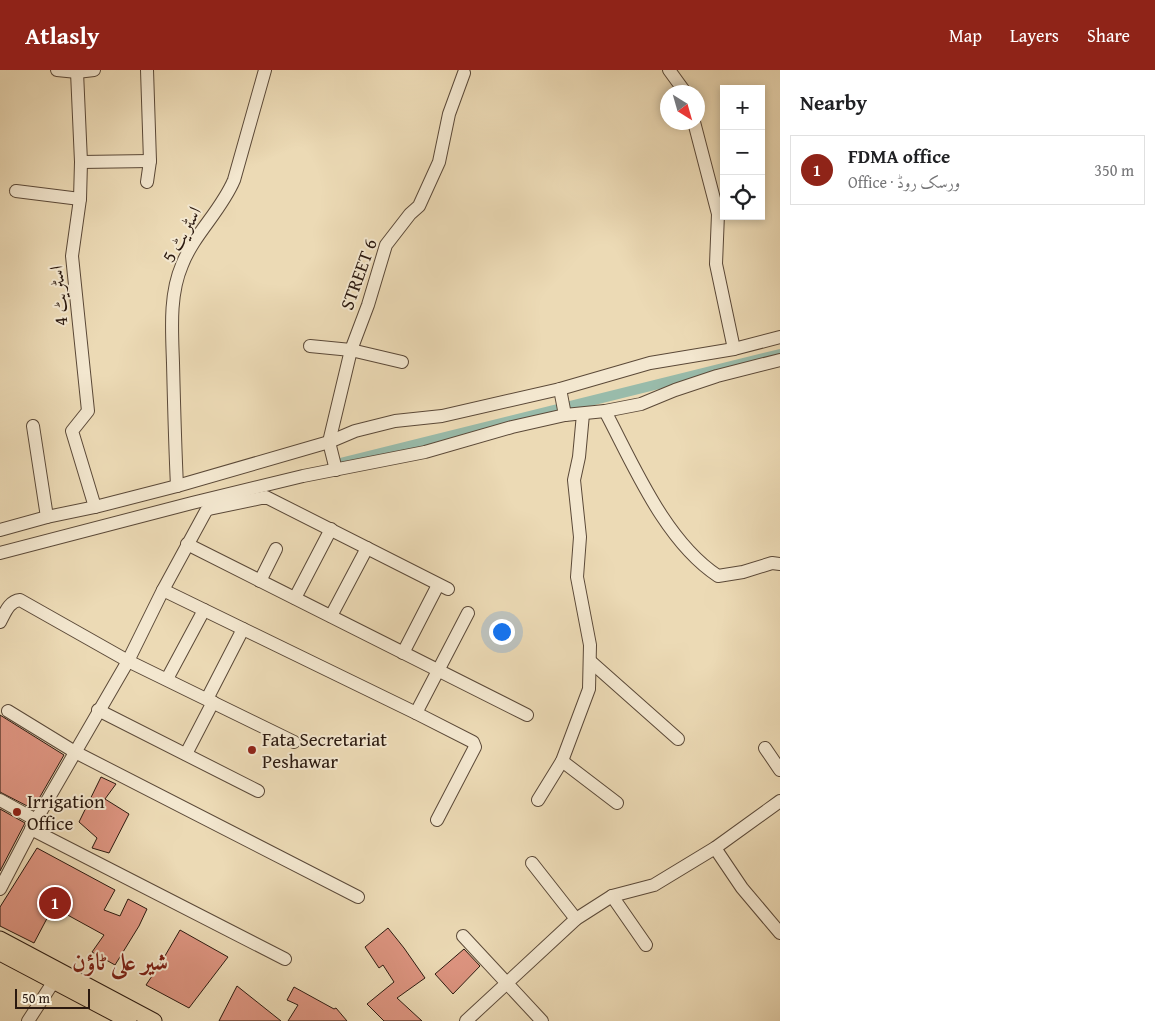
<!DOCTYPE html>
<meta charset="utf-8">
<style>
:root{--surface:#fff;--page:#f6f6f6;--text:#202124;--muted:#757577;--line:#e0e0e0;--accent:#8f2418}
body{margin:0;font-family:"Gentium Book Plus",Amiri,serif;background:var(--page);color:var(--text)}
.controls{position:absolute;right:15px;top:15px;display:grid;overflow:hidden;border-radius:0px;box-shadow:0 2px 8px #0003}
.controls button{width:45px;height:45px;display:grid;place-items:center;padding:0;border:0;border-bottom:1px solid var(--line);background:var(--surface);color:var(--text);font:25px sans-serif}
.compass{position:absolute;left:660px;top:15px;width:45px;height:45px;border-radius:50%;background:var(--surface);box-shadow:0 2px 8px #0003;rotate:143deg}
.scale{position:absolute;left:15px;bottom:12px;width:75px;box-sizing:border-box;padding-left:5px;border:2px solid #2b190f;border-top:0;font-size:14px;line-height:18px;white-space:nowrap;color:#2b190f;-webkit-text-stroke:4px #f3e7cf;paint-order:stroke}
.you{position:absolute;left:501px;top:561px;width:18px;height:18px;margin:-12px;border:4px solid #fff;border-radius:50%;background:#1a73e8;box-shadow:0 0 0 8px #1a73e833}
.badge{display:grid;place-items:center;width:32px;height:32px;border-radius:50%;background:var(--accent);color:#fff;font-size:16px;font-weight:700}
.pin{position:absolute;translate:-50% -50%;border:2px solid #fff;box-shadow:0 1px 5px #0006}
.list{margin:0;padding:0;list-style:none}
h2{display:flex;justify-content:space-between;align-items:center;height:65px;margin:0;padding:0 20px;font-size:21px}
h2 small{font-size:16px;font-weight:400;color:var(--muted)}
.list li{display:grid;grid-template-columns:32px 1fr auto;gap:15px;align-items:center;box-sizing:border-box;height:70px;margin:0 10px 10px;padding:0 10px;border:1px solid var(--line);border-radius:0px}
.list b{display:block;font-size:19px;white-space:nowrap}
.list p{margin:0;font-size:16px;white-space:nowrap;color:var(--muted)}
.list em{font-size:16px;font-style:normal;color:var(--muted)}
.icon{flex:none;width:28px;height:28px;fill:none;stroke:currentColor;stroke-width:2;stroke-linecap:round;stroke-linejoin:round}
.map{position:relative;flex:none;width:780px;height:951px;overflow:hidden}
header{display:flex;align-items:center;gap:30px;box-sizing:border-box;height:70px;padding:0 25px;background:var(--accent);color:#fff}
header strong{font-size:24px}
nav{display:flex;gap:28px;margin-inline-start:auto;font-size:18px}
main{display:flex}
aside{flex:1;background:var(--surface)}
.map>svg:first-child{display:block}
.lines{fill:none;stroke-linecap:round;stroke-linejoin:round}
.canal{stroke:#9ba;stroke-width:10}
.building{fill:#dd9480;stroke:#2b190f}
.minor-casing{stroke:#5b4938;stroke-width:14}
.major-casing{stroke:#2b190f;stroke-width:17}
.minor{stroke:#f3e7cf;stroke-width:12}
.major{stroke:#ecdab5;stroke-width:15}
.poi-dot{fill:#8f2418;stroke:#f3e7cf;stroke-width:2}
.labels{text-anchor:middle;stroke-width:4;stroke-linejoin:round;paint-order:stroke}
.street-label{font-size:19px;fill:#2b190f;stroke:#f3e7cf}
.poi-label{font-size:19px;fill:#2b190f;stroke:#f3e7cf;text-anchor:start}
.district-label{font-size:24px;font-weight:bold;fill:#7a1f14;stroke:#f3e7cf}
</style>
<header>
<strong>Atlasly</strong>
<nav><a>Map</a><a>Layers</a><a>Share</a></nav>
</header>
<main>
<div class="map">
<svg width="780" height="951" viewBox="0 0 780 951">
<rect width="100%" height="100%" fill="#ecdab5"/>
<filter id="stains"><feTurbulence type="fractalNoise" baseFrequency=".004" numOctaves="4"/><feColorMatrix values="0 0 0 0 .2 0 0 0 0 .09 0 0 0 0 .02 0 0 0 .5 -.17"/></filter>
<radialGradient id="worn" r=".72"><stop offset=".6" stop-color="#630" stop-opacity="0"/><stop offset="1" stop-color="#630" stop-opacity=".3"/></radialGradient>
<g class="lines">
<polyline class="canal" points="332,395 780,284"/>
</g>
<g class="building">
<polygon points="0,645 64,685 33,739 0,722"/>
<polygon points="101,707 116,714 105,729 129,744 109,783 92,778 97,768 79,752"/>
<polygon points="0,739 25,753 0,801"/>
<polygon points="37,778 115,820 104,840 120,846 128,829 147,839 139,856 115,895 92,882 104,865 53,837 34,873 0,856 0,837"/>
<polygon points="388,858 404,878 425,908 397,928 422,951 384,951 367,934 394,912 383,895 379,898 365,877"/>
<polygon points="180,860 228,887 189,938 146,915 162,891"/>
<polygon points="464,879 480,896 453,924 435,904"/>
<polygon points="237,916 281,951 219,951"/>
<polygon points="294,917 334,939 336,938 347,951 288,951 298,935 287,930"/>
</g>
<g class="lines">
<defs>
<g id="minor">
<polyline points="57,0 77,2 94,0"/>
<polyline points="669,0 685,22"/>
<polyline points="77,2 81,92 80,129 72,186 88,341 72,361 95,437"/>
<polyline points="694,52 718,144 716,194 734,279"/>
<polyline points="81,92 150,91"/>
<polyline points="147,112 150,91 147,0"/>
<polyline points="16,121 80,129"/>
<polyline points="310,276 351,280 402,292"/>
<polyline points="560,319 565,345"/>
<path d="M605,341C634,396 665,471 718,506L743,502L772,493L780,494"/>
<polyline points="33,356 47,447"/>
<polyline points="336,400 329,372 351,280 368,235 386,175 410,144 419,136 439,92 449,44 464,3"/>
<path d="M177,416C175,375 174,334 173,293C172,261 169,225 182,195C194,164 221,141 234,110L265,0"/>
<polyline points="0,460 47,447 95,437 177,416 329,372 355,361 395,351 442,346 560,319 650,293 734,279 780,267"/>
<polyline points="187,474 527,645"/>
<polyline points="0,483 192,433 303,406 425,382 512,357 565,345 605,341 641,334 675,320 717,306 780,290"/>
<polyline points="260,511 276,479"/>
<polyline points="163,520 416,643 473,672 475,677 437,750"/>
<polyline points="295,528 331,459"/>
<polyline points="331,546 367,478"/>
<path d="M0,552C5,543 9,531 20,530L128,591L294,672"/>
<polyline points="403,583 438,515"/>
<polyline points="590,591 678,669"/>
<polyline points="167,609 204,540"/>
<polyline points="207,629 243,559"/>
<polyline points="98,640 258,721"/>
<polyline points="8,641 75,682 358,827"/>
<polyline points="416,643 468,543"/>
<polyline points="765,678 780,700"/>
<polyline points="186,684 213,632"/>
<polyline points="562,691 617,733"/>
<polyline points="0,730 36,750"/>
<polyline points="538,730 562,691 589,619 590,575 577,507 580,467 574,410 579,387 583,344"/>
<polyline points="31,759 285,889"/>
<polyline points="715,778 742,818 780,863"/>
<polyline points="532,793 576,849"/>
<polyline points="0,819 36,750 128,591 163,520 206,441 209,439 266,427 448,519"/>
<polyline points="612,826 646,875"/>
<polyline points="463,866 542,951"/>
<polyline points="28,951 54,911"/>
<polyline points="466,951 576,849 612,826 654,815 715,778 780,731"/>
</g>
<g id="major">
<polyline points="0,869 154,951"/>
<polyline points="0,883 129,951"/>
</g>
</defs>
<use href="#minor" class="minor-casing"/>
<use href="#major" class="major-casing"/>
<use href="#minor" class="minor"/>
<use href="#major" class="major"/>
</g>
<g class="poi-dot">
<circle cx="252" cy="680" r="5"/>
<circle cx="17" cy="742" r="5"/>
</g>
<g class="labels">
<g class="street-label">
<text transform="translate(181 164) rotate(-61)" y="7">اسٹریٹ 5</text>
<text transform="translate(358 204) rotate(-70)" y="7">STREET 6</text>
<text transform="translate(58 226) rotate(-95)" y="7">اسٹریٹ 4</text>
</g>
<g class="poi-label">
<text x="262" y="676">Fata Secretariat<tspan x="262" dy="22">Peshawar</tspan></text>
<text x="27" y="738">Irrigation<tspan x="27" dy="22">Office</tspan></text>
</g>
<g class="district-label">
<text x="120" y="900">شیر علی ٹاؤن</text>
</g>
</g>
<rect width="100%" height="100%" filter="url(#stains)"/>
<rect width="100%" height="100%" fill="url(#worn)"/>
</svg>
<div class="controls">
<button>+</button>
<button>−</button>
<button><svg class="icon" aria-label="locate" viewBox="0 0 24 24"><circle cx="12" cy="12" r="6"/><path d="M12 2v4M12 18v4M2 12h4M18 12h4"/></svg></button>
</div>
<svg class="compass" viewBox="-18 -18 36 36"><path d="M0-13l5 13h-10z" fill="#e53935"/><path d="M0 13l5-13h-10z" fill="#757577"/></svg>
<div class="scale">50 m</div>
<div class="you"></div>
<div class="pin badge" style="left:55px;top:833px">1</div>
</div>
<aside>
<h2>Nearby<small></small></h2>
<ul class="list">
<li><span class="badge">1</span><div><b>FDMA office</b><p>Office · ورسک روڈ</p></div><em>350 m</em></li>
</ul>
</aside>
</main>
